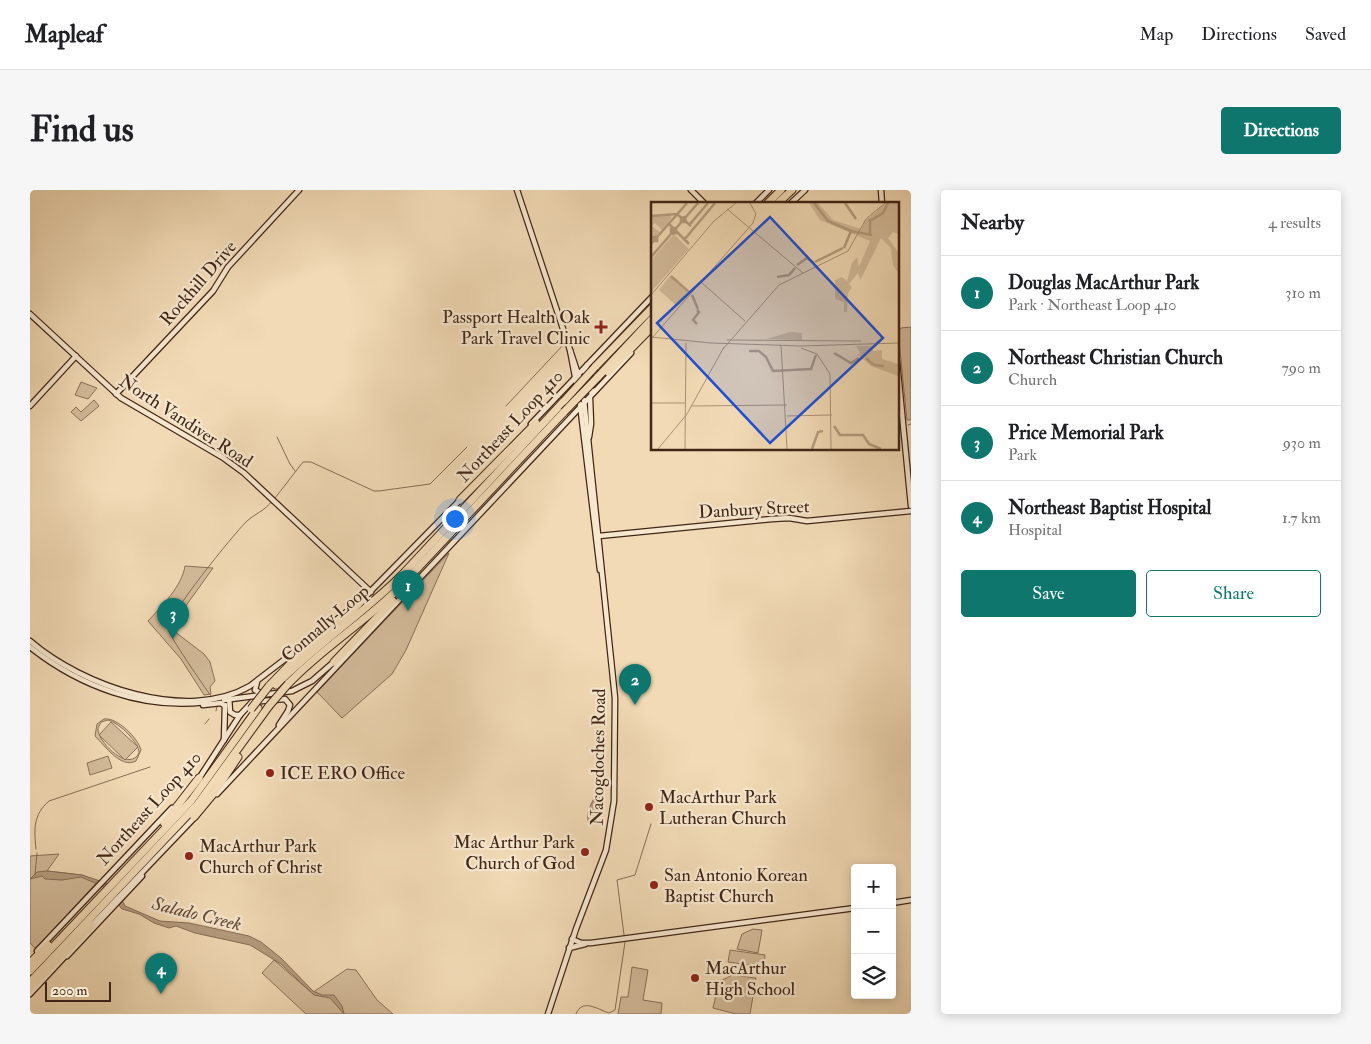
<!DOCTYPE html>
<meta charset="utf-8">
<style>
:root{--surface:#fff;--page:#f6f6f6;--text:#202124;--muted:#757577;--line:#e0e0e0;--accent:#0f766e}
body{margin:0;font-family:"IM FELL Double Pica",serif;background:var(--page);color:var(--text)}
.controls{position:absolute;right:15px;bottom:15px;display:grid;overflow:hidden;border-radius:5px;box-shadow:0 2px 12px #0003}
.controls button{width:45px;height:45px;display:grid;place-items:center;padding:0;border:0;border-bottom:1px solid var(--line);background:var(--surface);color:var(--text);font:25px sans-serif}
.scale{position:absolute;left:15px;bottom:12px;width:66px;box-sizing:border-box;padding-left:5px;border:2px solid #412617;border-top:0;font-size:14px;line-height:18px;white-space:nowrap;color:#412617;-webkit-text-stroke:4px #f6e7cf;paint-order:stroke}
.you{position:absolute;left:424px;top:328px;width:18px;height:18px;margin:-12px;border:4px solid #fff;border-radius:50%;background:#1a73e8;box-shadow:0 0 0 8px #1a73e833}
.badge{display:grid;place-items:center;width:32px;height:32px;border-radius:50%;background:var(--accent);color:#fff;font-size:16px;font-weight:700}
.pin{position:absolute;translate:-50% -41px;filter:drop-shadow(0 1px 2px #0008)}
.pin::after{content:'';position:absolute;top:26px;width:18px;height:15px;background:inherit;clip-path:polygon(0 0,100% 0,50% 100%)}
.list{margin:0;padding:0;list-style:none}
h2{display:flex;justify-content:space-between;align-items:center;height:65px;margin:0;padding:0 20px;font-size:21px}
h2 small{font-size:16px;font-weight:400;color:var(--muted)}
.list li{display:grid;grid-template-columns:32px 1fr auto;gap:15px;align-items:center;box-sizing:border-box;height:75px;padding:0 20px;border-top:1px solid var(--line)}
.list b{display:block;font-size:19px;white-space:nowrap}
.list p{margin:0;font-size:16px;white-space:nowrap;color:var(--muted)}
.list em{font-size:16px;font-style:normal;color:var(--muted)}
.actions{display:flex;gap:10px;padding:15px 20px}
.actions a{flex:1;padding:11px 0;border:1px solid var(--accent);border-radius:5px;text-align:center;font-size:18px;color:var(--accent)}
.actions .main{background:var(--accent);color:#fff}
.icon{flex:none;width:28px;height:28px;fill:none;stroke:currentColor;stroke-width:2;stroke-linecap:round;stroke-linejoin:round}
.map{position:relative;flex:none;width:881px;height:824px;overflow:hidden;border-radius:5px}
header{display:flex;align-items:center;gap:30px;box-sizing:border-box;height:70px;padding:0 25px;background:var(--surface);border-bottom:1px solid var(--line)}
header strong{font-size:24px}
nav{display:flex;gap:28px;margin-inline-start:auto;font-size:18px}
.intro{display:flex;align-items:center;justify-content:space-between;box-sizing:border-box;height:120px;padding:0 30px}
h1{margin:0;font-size:35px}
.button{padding:12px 22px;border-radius:5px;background:var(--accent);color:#fff;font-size:18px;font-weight:700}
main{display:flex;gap:30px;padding:0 30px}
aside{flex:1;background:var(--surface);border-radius:5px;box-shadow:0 2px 12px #0003}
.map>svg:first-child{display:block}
.green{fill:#d3bb9a;stroke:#8a7058;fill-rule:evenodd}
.water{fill:#b59d7f;stroke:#876d55}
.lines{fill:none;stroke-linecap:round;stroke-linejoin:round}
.stream{stroke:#876d55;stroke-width:1}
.secondary-casing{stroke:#412617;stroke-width:7}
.highway-casing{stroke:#412617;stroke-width:9}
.secondary{stroke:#f6e7cf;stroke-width:4.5}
.highway{stroke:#f1dab5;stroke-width:7}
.highway-bridge-casing{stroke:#412617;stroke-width:9;stroke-linecap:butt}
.highway-bridge{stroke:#f1dab5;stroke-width:7}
.poi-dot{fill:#8f2418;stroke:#f6e7cf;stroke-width:2}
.labels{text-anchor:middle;stroke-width:4.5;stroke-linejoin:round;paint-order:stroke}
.street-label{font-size:18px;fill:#412617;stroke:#f6e7cf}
.poi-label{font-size:18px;fill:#412617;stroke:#f6e7cf;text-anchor:start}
.water-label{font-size:19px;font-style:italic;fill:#644a36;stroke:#f6e7cf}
.inset-river{fill:none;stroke:#b59d7f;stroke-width:2.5}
.inset-road{fill:none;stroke:#ab9276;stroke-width:1}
.view{fill:#1d4ed8;fill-opacity:0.15;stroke:#1d4ed8;stroke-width:2.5}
.inset-edge{fill:none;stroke:#412617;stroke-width:2.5}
</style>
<header>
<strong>Mapleaf</strong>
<nav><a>Map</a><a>Directions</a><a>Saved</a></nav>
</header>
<div class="intro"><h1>Find us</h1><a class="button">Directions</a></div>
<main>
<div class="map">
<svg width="881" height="824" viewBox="0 0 881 824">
<rect width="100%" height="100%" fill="#f1dab5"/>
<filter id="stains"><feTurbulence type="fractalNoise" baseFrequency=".004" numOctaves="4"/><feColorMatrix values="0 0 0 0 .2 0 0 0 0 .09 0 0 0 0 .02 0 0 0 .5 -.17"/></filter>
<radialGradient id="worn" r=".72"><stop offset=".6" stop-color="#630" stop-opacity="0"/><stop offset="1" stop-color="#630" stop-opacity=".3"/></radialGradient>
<g class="green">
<polygon points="881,137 881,230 877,230 868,141 871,138"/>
<polygon points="51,192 67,198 58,209 45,205"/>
<polygon points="64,210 69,216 51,231 41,222 46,217 51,222"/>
<polygon points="419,363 376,460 362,484 312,528 287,502"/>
<path d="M155,376L183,378L140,438L174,464L180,472L185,491L180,497L181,504L174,505L151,469L118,431C132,416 152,396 155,376Z"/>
<path d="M74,529C87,527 108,548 111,560L106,571C91,579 75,556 65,546L67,534ZM78,530C89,533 109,552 109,563C99,583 67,552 68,538L71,532Z"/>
<polygon points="81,532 108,557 95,570 69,545"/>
<polygon points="78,566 82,578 60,585 57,573"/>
<polygon points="29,664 17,681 52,685 68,691 6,759 0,753 0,666"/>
<polygon points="723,739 732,740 728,763 707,759 712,744"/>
<polygon points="700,760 735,765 734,777 698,772"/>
<polygon points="244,770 282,803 317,779 326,780 347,810 363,824 276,824 232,783"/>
<polygon points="602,777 618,780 613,810 632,813 631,824 588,824 591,807 598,807"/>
<polygon points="702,785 726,788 720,824 706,824 683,818 689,792"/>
</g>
<g class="water">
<path d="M569,603H573L574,606L566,609C564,620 572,629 560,635C554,627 561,610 569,603Z"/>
<polygon points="17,681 52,685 76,693 90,706 95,716 130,731 159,733 219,746 231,752 251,768 283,801 292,805 304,805 312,816 314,824 300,808 284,805 251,774 220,755 165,743 146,736 139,738 124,733 109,724 92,719 72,696 51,687 32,690 15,689 12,686 0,689 7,682"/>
</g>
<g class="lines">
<g class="stream">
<polyline points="476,216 535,153"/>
<polyline points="878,235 881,234"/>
<polyline points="867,237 869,237"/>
<polyline points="247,247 260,274 265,281"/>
<polyline points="245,308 273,272 281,272 344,301 349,301 400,294 437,257"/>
<path d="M181,506C175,498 138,444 138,439C137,426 203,345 216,332C224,324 235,321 242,311"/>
<polyline points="186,521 187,516"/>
<polyline points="175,534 179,529"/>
<path d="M6,659C4,639 3,625 19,611L120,577"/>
<polyline points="5,685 7,663"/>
<polyline points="594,745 587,690 605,685 621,634"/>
<path d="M546,824C552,808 567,819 579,823L585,820L595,752"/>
</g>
<defs>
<g id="secondary">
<polyline points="487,0 540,160 547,197"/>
<polyline points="661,0 675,14"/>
<polyline points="851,0 852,14"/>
<polyline points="725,14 739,0"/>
<polyline points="760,14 775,0"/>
<polyline points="0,124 91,208 192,267 214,283 341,402"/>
<polyline points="540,160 551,193"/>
<polyline points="867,172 881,316"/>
<polyline points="557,175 555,183 558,200 561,202 566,200"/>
<polyline points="86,204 183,101 198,77 269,0"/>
<polyline points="550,214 570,380"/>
<polyline points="0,216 46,166"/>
<polyline points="501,234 622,107"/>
<polyline points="559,247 561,234 560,208"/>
<polyline points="569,346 742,329 759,328 777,331 881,321"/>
<polyline points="333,409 431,309"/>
<path d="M0,451C52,496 156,533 220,496L319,420"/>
<path d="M0,457C49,496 113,520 176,512"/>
<polyline points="227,492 225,500 232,504"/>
<polyline points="199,507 200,522 205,525 210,525"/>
<polyline points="194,510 262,501 282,491 305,471"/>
<polyline points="173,515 191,513 195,516"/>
<polyline points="194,550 195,515"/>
<polyline points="168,590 210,525 222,512 255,509 260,515 258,521 249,535"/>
<polyline points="187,604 601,163"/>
<polyline points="862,713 881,710"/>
<polyline points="61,736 166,626"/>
<polyline points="542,749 551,753 561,753 825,718"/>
<polyline points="539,758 555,754"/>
<polyline points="7,761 142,618"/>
<polyline points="37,766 112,686"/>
<polyline points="0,804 38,763"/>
<polyline points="518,824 546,739 576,660 584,611 585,508 554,210"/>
</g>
<g id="highway">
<polyline points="737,14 751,0"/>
<polyline points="747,14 762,0"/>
<polyline points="565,177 622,118"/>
<polyline points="578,182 622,137"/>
<polyline points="567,188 622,129"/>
<polyline points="430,310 506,233"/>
<polyline points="304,472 363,411"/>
<path d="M258,494C292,458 334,433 369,398L534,222"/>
<path d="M246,495C285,456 331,425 371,386L534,211"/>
<polyline points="239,496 266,468 316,427 334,408"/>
<polyline points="164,627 184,603 208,567"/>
<polyline points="134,633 169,588"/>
<polyline points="0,773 18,755"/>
<polyline points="0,781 161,611 228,518"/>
<polyline points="0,792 167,615 239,516"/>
<polyline points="0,798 62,735"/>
</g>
</defs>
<use href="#secondary" class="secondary-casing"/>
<use href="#highway" class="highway-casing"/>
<use href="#secondary" class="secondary"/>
<use href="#highway" class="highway"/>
<defs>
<g id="highway-bridge">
<polyline points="534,211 565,177"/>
<polyline points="534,222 567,188"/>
<polyline points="239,516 258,494"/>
<polyline points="221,519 239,496"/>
</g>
</defs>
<use href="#highway-bridge" class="highway-bridge-casing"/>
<use href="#highway-bridge" class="highway-bridge"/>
</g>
<g class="poi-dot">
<path d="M568.5 129.5h5v5h5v5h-5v5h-5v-5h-5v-5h5z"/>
<circle cx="240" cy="583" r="5"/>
<circle cx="619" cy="617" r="5"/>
<circle cx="555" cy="662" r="5"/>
<circle cx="159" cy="666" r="5"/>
<circle cx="624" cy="695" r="5"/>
<circle cx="665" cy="788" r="5"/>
</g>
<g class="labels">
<g class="street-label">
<text transform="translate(168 93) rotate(-49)" y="6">Rockhill Drive</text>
<text transform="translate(156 231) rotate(33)" y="6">North Vandiver Road</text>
<text transform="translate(480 236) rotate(-47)" y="6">Northeast Loop 410</text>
<text transform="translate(724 319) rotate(-3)" y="6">Danbury Street</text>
<text transform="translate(295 433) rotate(-40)" y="6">Connally Loop</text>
<text transform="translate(568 567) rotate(-89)" y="6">Nacogdoches Road</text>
<text transform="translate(119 618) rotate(-48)" y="6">Northeast Loop 410</text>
</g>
<g class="poi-label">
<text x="560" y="133" text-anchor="end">Passport Health Oak<tspan x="560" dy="21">Park Travel Clinic</tspan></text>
<text x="250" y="589">ICE ERO Office</text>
<text x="629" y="613">MacArthur Park<tspan x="629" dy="21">Lutheran Church</tspan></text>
<text x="545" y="658" text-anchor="end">Mac Arthur Park<tspan x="545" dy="21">Church of God</tspan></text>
<text x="169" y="662">MacArthur Park<tspan x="169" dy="21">Church of Christ</tspan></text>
<text x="634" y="691">San Antonio Korean<tspan x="634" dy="21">Baptist Church</tspan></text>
<text x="675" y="784">MacArthur<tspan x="675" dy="21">High School</tspan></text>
</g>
<g class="water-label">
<text transform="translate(167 723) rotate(14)" y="7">Salado Creek</text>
</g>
</g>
<g transform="translate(621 12)">
<rect width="248" height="248" fill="#f1dab5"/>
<path d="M158,1H167L182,18L210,27L214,19L234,1H247V32L242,30L237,36L247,50V71L242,63L240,46L230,36L211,75L209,77L207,71L198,82L201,85L197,91L196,110H193V100L184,97V78L191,75L196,79L201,61L206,55L208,65L219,39L169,18ZM0,14L17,13L21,15L11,28L4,21L1,24L9,30L4,35L0,32ZM23,32L38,47L0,90V58ZM19,74L38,92L26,104L8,88ZM139,130L151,131V138L115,137ZM205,144H222V149L231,148V157L247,162V174L220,164L206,152H210Z" fill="#d3bb9a"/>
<path class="inset-river" d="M163,1L177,19L200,29L221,33M194,1L205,17M0,14L26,12L40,24M34,15L35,20H30V16ZM219,17V32M219,19L232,11L237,1M18,22L38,42M39,22L57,1M25,26V31L20,32V27ZM2,35H6V39H3ZM33,38L64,1M0,42L36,1M193,46L200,29M0,55L47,1M164,60L192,46M146,63L156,56L163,61M20,74L39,91M126,75L138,73L144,66M41,93L47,107M46,108L48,110L42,118L46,122M98,149H108L115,155L122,169L160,167L165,153M183,151L200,161L208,156M215,156L223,163L233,164M183,224L189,233H212L218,242L230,247M161,247L167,230L172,229"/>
<path class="inset-road" d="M76,7L152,71M50,80L94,119M0,93L63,19L85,1M0,135L60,141L150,144L248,141M0,137L102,21L105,12L99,1M76,138L210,139M130,143L136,247M150,146L166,152L179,172L180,247M72,147L128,83L197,49L215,17L234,1M0,201H34M40,204L136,203M136,214L181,213M7,247L36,212L73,145M34,247L35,141"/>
<path class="view" d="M119,15L232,136L119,241L6,121Z"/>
<rect width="248" height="248" class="inset-edge"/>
</g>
<rect width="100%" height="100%" filter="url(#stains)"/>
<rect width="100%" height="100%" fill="url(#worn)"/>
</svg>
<div class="controls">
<button>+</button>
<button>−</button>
<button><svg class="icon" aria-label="layers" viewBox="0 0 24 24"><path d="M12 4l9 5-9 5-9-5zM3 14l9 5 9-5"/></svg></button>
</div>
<div class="scale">200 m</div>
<div class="you"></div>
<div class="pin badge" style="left:378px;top:421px">1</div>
<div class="pin badge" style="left:605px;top:515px">2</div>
<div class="pin badge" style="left:143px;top:449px">3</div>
<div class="pin badge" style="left:131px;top:804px">4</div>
</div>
<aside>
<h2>Nearby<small>4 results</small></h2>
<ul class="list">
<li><span class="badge">1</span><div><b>Douglas MacArthur Park</b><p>Park · Northeast Loop 410</p></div><em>310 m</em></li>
<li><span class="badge">2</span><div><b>Northeast Christian Church</b><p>Church</p></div><em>790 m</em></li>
<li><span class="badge">3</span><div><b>Price Memorial Park</b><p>Park</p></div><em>930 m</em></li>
<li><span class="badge">4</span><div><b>Northeast Baptist Hospital</b><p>Hospital</p></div><em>1.7 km</em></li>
</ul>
<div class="actions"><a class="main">Save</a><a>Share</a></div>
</aside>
</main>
